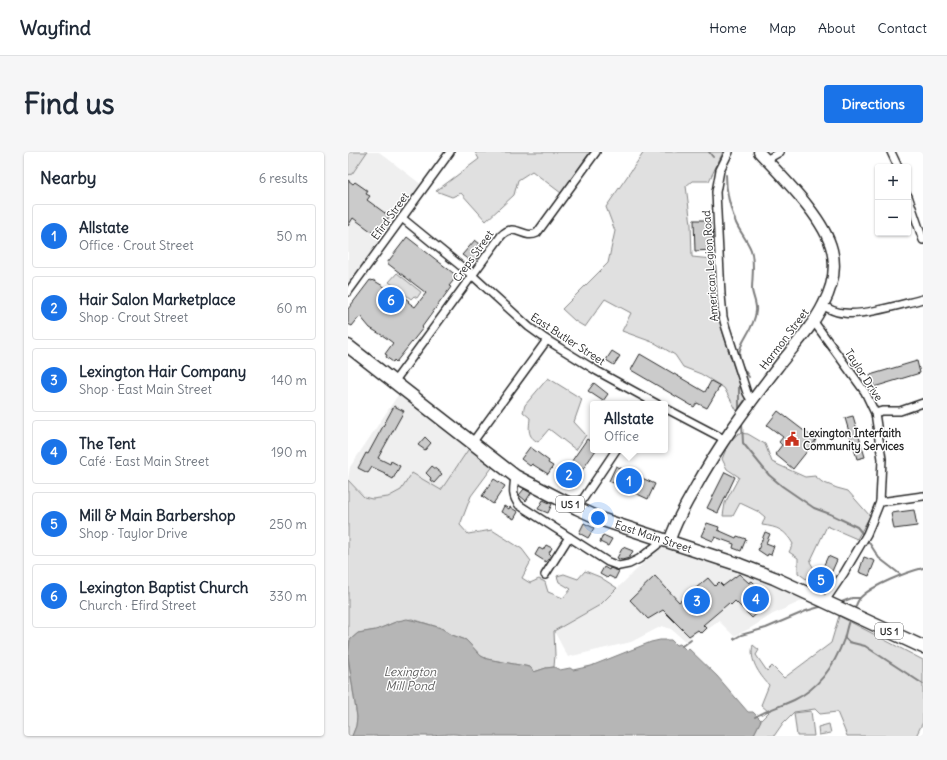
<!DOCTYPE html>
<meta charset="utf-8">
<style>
:root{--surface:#fff;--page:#f6f6f7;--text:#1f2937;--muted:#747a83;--line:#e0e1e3;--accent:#1a73e8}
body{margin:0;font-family:Delius,sans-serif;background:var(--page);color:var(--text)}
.controls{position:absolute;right:12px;top:12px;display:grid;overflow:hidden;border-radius:4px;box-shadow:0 1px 3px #0004}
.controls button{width:36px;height:36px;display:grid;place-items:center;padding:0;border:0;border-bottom:1px solid var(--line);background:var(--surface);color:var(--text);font:20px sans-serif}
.you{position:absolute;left:250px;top:366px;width:14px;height:14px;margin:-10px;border:3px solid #fff;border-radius:50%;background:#1a73e8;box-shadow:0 0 0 6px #1a73e833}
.badge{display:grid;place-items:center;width:26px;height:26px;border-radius:50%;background:var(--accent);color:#fff;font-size:13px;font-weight:700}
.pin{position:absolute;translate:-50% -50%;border:2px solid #fff;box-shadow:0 1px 4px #0006}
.popup{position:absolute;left:242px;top:249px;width:78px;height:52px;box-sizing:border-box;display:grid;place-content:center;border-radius:4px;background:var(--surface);filter:drop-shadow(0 1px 3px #0005);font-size:13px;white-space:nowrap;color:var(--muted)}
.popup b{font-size:15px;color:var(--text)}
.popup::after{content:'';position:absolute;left:50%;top:100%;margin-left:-8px;border:8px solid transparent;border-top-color:var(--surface)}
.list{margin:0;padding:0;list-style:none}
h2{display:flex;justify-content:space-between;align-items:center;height:52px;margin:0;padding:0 16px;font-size:17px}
h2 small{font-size:13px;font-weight:400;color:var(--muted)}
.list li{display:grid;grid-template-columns:26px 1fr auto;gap:12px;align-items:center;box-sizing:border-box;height:64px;margin:0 8px 8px;padding:0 8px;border:1px solid var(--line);border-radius:4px}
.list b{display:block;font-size:15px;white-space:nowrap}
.list p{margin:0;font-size:13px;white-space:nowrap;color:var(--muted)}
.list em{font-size:13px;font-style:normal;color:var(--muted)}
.map{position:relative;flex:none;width:575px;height:584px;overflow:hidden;border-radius:4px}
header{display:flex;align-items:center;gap:24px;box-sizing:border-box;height:56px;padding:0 20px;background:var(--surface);border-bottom:1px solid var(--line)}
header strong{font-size:19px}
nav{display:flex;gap:22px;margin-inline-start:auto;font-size:14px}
.intro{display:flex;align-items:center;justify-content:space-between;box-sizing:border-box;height:96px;padding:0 24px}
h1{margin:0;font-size:28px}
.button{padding:10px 18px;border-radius:4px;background:var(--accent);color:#fff;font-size:14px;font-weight:700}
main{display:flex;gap:24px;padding:0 24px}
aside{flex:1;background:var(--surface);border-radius:4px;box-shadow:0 1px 3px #0004}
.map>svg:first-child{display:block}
.built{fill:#efefef}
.green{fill:#e0e0e0;stroke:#868686}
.water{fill:#b6b6b6;stroke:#7e7e7e}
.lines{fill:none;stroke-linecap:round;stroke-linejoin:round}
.stream{stroke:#7e7e7e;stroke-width:2}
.building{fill:#cbcbcb;stroke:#2b2b2b}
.street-casing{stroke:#2b2b2b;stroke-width:10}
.secondary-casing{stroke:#2b2b2b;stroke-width:13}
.primary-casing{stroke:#2b2b2b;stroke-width:15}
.street{stroke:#fff;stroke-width:7}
.secondary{stroke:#fff;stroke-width:10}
.primary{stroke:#fff;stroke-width:12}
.labels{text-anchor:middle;stroke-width:3;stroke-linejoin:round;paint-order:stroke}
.shield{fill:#fff;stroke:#6b6b6b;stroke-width:1}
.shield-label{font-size:10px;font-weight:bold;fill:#2b2b2b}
.street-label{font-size:11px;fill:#2b2b2b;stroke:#fff}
.poi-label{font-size:11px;font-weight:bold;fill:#2b2b2b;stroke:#fff;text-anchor:start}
.water-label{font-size:12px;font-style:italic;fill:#5c5c5c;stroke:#fff}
</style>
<header>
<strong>Wayfind</strong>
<nav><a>Home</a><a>Map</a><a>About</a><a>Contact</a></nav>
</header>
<div class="intro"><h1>Find us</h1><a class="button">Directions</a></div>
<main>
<aside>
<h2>Nearby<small>6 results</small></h2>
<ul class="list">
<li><span class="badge">1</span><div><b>Allstate</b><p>Office · Crout Street</p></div><em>50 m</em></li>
<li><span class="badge">2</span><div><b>Hair Salon Marketplace</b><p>Shop · Crout Street</p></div><em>60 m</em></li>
<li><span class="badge">3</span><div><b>Lexington Hair Company</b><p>Shop · East Main Street</p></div><em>140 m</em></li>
<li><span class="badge">4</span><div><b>The Tent</b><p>Café · East Main Street</p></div><em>190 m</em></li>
<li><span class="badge">5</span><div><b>Mill &amp; Main Barbershop</b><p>Shop · Taylor Drive</p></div><em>250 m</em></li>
<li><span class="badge">6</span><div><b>Lexington Baptist Church</b><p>Church · Efird Street</p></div><em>330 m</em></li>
</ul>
</aside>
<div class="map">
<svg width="575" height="584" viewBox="0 0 575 584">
<rect width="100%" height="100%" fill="#fff"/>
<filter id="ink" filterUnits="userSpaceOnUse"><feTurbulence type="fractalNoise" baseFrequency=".025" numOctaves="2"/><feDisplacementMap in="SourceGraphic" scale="8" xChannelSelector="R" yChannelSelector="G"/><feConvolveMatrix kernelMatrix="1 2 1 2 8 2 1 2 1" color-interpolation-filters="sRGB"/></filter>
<g filter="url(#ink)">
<g class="built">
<polygon points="19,0 31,0 74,33 0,134 0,23 4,22"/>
<polygon points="52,240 122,295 93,338 53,338 40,345 24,347 16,345 0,328 2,315"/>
<polygon points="312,395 417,429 456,448 425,462 401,477 386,484 371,469 353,482 349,480 337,489 323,477 314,474 283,490 220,505 206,479 252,453"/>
</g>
<g class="green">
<polygon points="0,0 19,0 4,22 0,23"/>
<polygon points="127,0 242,0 213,41 184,19 170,28 166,43 138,69 113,41 104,45 88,39 131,7"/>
<polygon points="296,0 375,0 361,29 344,29 338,34 343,72 344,105 364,107 364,127 365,149 385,213 397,247 389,259 376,236 353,222 335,215 327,203 307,191 274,179 283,161 257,147 237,175 227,169 214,157 260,111 267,79 258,55"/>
<polygon points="49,121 73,140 69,146 66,144 63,147 41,130"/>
<path d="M200,226L234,247L226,270L238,283L228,298L201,277L190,290C179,284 181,278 182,266L175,260L177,253Z"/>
<path d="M391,281L400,282L417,292L424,310L457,325L467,324L474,330L489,336L500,339L522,364L509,387L479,374L462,410L467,418L461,429L450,421V406L441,400L445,392C437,378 430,375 414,373L417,365L411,360L392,351L385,364H375L377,351L391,325L379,317L374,307L381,290Z"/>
<polygon points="122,295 149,309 123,344 112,373 120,382 144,378 174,397 183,409 174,426 182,431 191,427 197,430 200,440 215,446 223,437 211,430 209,424 216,422 230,427 237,419 252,425 269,436 252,453 206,479 207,503 206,515 198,516 186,520 182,515 139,507 133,504 118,488 104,483 93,476 64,467 50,469 28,478 10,481 2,488 0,505 9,565 8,574 4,584 0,584 0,328 16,345 24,347 40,345 53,338 64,321 93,338"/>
<path d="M491,464L575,508V570L568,584H499L489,560L472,562L467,557L446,560L435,571L426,584H405L413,568L421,560L413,553L421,533C411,522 401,508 405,493L411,498L408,503L419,519L424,514L436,526L483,491Z"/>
<polygon points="463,559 466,584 449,584 446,561"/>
<polygon points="481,572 483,581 471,583 470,575"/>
</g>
<path class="water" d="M59,467L76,471L93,476L104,483L118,488L133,504L139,507L182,515L186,520L198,516L206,515L212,518L222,516L225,518L243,514L303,490L312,488H323L328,493L332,492L338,498L340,496L369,524L400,560H405L413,568L405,584H116C105,580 96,583 85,584C59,584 31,584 4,584L8,574L9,565L0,504L2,488L10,481L28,478L50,469Z"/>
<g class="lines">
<g class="stream">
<polyline points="361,0 365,5"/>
<path d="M378,23C378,39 382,56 388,71C392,80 399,88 403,98C407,111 404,125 404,138C405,145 409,152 408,159C405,188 377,193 401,225"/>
<polyline points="391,257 391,234"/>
<polyline points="394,271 395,291 421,323 434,334 466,356 482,362 509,375 514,381"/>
<polyline points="520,389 531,406 553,423"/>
<polyline points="491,451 504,446 512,446"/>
<path d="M506,459C508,454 509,449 513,445C525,433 559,420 575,416"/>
<polyline points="497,486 501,490 517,494 575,532"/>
<polyline points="386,487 393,483 418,476 458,459 475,454"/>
<polyline points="334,494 343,487"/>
<path d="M407,565C419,558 433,554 446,548C471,536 487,512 496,487C498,480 499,473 502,466"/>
</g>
</g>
<g class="building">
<polygon points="0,28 5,32 7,30 20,39 18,42 22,44 19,48 41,64 39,68 40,68 31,80 30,79 27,82 5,66 0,74"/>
<polygon points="346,68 362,68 363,80 365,80 365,86 364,86 364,98 347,99"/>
<polygon points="59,85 109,124 101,134 103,135 74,175 75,176 48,210 46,208 45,210 38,205 39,203 37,202 45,191 37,185 22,176 12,164 4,174 0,172 0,157 22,128 24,129 25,128 40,137 41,136 43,138 44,136 61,149 60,150 67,155 78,141 39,111"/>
<polygon points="127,88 132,92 128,97 133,101 125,111 114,103"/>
<polygon points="264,199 272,204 266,213 258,208"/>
<polygon points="292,202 357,240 363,229 372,234 359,256 349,251 346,255 283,218"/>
<polygon points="569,209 572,221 526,235 522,223"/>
<polygon points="246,231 260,242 255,249 240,239"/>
<polygon points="46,254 56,259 30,306 42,312 43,309 52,314 45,327 36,322 37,321 24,315 20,321 10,316 18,301 20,302"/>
<polygon points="430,259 468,288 445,317 427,302 434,293 431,290 435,285 419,273"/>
<polygon points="505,264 517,305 509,307 497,266"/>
<polygon points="77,285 83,291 77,298 70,293"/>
<polygon points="239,287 245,291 245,298 248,298 222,336 210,329"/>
<polygon points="182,295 201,309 200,311 205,314 200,322 184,312 182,314 173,307"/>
<polygon points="84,314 94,322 86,331 82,328 83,326 78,321"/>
<polygon points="268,314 307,332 300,347 261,329"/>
<polygon points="377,320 387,325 370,361 359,356"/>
<polygon points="146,327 157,334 145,352 134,344"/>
<polygon points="176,337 183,341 178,349 171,343"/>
<polygon points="195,348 204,352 200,361 190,357"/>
<polygon points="156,354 161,357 162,355 170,360 166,367 153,360"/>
<polygon points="566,358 569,374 546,377 543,361"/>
<polygon points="236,371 246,376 240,386 231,381"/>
<polygon points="359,371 371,375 370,378 388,386 389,384 398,387 393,399 385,396 386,392 367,385 365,389 353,384"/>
<polygon points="417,380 422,382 418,391 426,394 423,403 420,402 419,404 410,398"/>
<polygon points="255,383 264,387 260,394 252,390"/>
<polygon points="198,393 204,396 201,401 203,403 198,410 187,403 191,396 195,398"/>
<polygon points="275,395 285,399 281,406 274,408 269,406"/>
<polygon points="480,404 489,408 477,435 468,430"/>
<polygon points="516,405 527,409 521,424 511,420"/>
<polygon points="256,415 261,418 262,416 271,419 267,427 261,424 259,426 252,422"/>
<polygon points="391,422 401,431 404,429 411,436 406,440 413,448 408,453 414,457 404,466 387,449 383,453 381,451 355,473 358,476 353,481 350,478 341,484 315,458 300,467 282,448 307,424 331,450 360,426 367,434 371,430 375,434"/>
</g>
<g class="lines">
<defs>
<g id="street">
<polyline points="381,0 372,18 368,40 373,143 375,165 378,176 399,241 403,248"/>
<polyline points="543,0 550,15"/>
<polyline points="418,8 432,0"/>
<polyline points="560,44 575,88"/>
<polyline points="54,66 125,124 181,175 199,188 249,219 309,252"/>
<polyline points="0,140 102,0"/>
<path d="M475,154C482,157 488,161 496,161C516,164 554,152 575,147"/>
<polyline points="466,170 517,240 527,261 534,307 532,350 526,365 519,382 496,421 477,449"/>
<path d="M46,230L153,84C167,69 175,88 189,81L248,0"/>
<polyline points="317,256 376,287"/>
<polyline points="527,261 534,259 552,259 575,251"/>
<polyline points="124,291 199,188"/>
<path d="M167,324C166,336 163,343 171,353L260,410L271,414L281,412L291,407L309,393L311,387"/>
<polyline points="532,350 575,344"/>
<polyline points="229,356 268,298"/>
<polyline points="197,423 221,385"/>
</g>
<path id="secondary" d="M321,390C327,372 336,355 346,338C370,294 398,256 429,216C444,196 464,176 475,153C484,136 489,118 484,98C476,65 434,25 411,0"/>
<g id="primary">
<path id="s1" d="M0,194L167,324L229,356L255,368L392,413L426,426L575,495"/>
</g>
</defs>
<use href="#street" class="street-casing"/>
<use href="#secondary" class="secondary-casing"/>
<use href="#primary" class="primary-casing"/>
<use href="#street" class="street"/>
<use href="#secondary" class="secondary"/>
<use href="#primary" class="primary"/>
</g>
</g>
<defs>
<symbol id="civic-bare" viewBox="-9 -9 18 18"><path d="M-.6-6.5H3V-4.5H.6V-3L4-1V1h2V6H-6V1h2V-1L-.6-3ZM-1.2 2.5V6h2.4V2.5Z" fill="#c8321e" stroke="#fff" stroke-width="2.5" paint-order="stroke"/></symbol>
</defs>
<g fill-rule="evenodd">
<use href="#civic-bare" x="434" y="277" width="20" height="20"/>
</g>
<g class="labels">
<g class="shield">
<rect x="208" y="344" width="28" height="16" rx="3"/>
<rect x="527" y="471" width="28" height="16" rx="3"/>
</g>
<g class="shield-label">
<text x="222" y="356">US 1</text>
<text x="541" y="483">US 1</text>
</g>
<g class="street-label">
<text transform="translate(42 64) rotate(-54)" y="4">Efird Street</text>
<text transform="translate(125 104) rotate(-54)" y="4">Creps Street</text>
<text transform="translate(362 114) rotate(-94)" y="4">American Legion Road</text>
<text transform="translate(220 187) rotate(33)" y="4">East Butler Street</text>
<text transform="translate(436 187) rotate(-53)" y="4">Harmon Street</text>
<text transform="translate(516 223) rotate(57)" y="4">Taylor Drive</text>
<text dy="4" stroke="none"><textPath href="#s1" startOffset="363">East Main Street</textPath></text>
</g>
<g class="poi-label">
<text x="455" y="285">Lexington Interfaith<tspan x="455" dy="13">Community Services</tspan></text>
</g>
<g class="water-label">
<text x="62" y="524">Lexington<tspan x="62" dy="14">Mill Pond</tspan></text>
</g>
</g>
</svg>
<div class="controls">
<button>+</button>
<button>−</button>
</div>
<div class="you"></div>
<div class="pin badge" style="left:281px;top:329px">1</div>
<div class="popup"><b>Allstate</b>Office</div>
<div class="pin badge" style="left:221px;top:323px">2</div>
<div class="pin badge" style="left:349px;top:449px">3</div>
<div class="pin badge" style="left:408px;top:447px">4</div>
<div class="pin badge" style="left:473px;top:428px">5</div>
<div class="pin badge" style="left:43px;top:148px">6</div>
</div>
</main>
